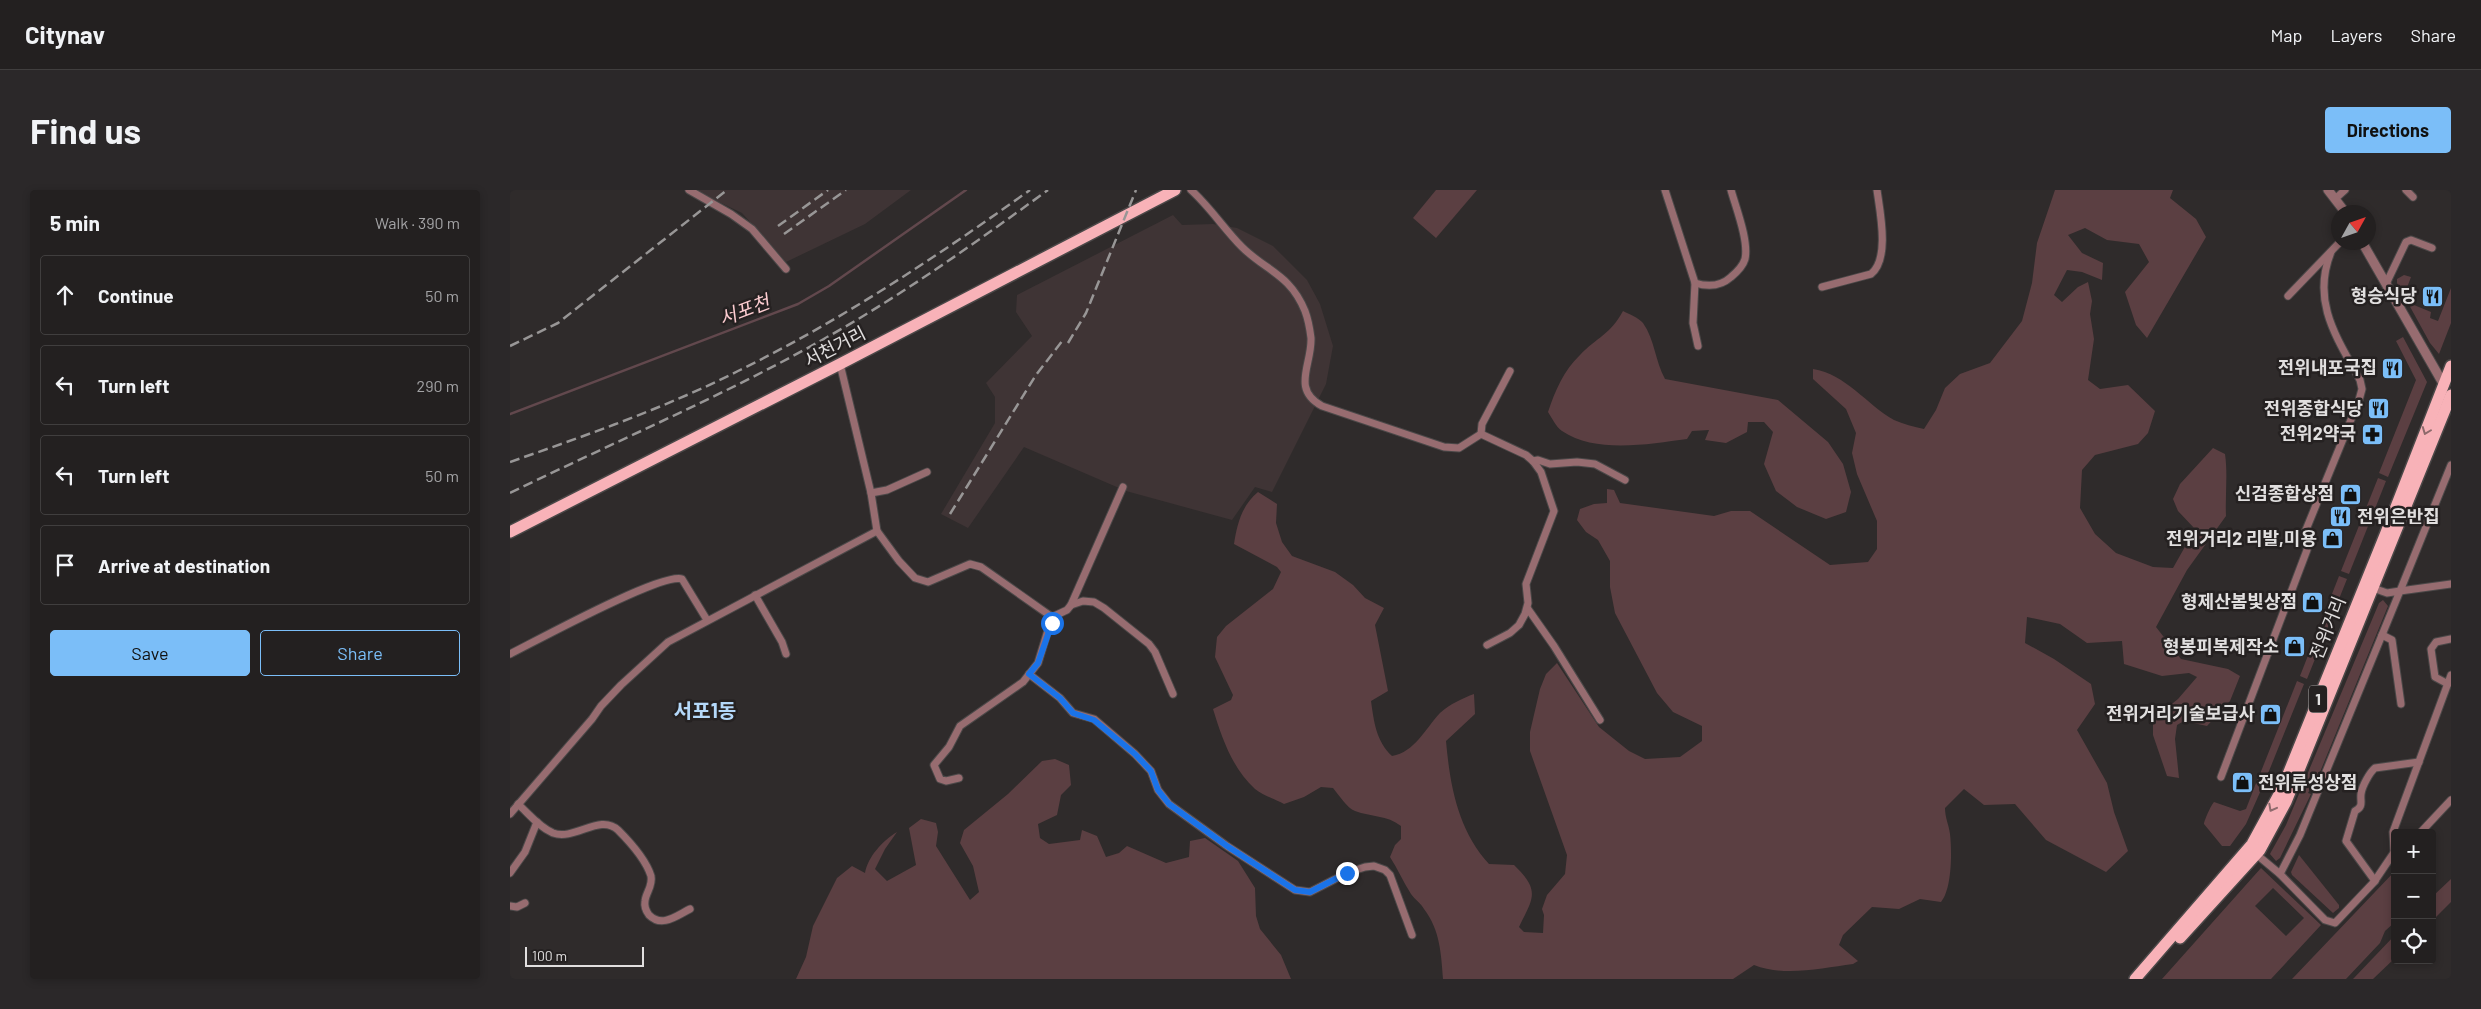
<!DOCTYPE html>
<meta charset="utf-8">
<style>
:root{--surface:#232020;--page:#2b2829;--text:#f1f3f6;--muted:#a3a3a5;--line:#403e3e;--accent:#7bbef8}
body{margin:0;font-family:Barlow,"Noto Sans KR",sans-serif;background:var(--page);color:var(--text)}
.controls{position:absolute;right:15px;bottom:15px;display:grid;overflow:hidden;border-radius:5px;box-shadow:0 2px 8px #0003}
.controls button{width:45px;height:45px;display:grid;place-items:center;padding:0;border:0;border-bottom:1px solid var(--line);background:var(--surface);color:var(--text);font:25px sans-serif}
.compass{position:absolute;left:1821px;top:15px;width:45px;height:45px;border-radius:50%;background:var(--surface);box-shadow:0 2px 8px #0003;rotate:50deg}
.scale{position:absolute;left:15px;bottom:12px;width:119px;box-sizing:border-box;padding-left:5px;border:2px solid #e1dfdf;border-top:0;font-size:14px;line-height:18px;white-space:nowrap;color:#e1dfdf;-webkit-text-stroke:4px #252121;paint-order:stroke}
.stop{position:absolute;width:15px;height:15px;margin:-11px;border:4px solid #1a73e8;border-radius:50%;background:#fff}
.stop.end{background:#1a73e8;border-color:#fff;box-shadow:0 1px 5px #0008}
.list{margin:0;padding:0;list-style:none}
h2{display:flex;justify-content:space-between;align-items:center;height:65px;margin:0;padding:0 20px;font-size:21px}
h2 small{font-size:16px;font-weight:400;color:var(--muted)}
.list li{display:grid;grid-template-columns:32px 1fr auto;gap:15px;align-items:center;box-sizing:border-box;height:80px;margin:0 10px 10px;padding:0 10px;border:1px solid var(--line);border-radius:5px}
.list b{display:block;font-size:19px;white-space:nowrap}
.list em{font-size:16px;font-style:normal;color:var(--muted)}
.actions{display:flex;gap:10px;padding:15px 20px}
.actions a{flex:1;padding:11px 0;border:1px solid var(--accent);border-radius:5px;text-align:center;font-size:18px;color:var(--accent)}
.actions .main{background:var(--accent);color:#111}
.icon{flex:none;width:28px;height:28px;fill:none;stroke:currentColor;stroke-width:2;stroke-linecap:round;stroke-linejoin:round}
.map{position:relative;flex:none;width:1941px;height:789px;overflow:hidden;border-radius:5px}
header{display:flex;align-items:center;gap:30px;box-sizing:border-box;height:70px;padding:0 25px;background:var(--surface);border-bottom:1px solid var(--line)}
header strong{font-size:24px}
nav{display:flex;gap:28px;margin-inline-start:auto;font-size:18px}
.intro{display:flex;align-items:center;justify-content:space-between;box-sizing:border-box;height:120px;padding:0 30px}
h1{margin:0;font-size:35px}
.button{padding:12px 22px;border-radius:5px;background:var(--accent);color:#111;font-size:18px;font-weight:700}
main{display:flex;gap:30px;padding:0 30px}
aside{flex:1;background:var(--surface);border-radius:5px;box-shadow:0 2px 8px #0003}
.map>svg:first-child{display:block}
.built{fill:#3f3435}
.green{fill:#5b3f42;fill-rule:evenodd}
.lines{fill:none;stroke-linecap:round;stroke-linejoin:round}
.stream{stroke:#62484d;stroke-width:2.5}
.minor-casing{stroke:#4b4848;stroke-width:9}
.tertiary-casing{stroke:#4b4848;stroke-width:11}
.primary-casing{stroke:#4b4848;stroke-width:14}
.minor{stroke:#976c70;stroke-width:7}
.tertiary{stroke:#976c70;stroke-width:9}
.primary{stroke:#f8b2b8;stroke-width:11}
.rail{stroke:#989696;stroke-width:2.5;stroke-dasharray:10 5;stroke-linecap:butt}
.oneway{stroke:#8e6a6c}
.route{stroke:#1a73e8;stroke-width:6}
.labels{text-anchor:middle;stroke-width:5;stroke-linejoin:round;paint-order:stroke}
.shield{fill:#252121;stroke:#a9a6a6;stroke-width:1}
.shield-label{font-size:16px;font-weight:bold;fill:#e1dfdf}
.poi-label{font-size:18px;font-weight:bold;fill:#e1dfdf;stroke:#252121;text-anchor:end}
.street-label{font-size:18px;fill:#e1dfdf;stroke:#252121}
.water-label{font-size:19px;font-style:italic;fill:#fcccd0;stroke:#252121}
.quarter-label{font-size:20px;font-weight:bold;fill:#b4d8f9;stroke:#252121}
</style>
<header>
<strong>Citynav</strong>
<nav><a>Map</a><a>Layers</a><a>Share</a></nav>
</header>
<div class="intro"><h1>Find us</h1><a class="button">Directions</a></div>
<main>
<aside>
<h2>5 min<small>Walk · 390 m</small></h2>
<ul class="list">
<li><svg class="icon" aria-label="ahead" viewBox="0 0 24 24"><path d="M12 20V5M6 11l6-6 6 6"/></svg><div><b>Continue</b></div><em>50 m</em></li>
<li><svg class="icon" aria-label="left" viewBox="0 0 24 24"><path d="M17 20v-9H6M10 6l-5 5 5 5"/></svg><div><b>Turn left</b></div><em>290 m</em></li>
<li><svg class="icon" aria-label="left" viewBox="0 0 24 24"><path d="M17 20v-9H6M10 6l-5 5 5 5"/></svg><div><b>Turn left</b></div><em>50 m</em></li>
<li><svg class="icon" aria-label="arrive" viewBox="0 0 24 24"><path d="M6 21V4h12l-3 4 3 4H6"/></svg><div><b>Arrive at destination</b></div></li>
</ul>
<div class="actions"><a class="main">Save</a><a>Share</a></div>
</aside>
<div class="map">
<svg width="1941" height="789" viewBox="0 0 1941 789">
<rect width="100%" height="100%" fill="#2f2b2b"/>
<g class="built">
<polygon points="184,0 401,0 355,34 276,72 232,23"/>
<polygon points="663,25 672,35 703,34 727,38 763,56 797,90 810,114 823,156 816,194 762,302 745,297 722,330 616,301 514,257 458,338 431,324 485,233 485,207 476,193 522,146 506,122 507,105"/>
</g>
<g class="green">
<polygon points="926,0 967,0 926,48 903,28"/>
<path d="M1545,0H1663L1660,8L1686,29L1696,47L1637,148L1626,135L1615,102L1639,72L1629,54L1597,50L1575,38L1558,45L1572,63L1593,73L1592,90L1572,82L1557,80L1544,105L1552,112L1568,97L1578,92L1582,111L1580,124L1584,149L1578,190L1590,199L1618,195L1645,221L1638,243L1628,254L1585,265L1572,280L1570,318L1585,344L1606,363L1643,377L1663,378L1685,339L1668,321L1663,309L1670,294L1703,258L1715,264C1718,285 1715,305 1716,326L1677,380L1646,437L1671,469L1718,479L1730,486L1720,511L1697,536L1674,531L1667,535L1665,549L1669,588L1657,586L1643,545V529L1668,509L1687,487L1679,483L1652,486L1614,474L1612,451L1577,453L1550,434L1517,427L1515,453L1544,469L1581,494L1585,514L1567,540L1597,593L1604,622L1618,661L1596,682L1536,650L1505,614L1474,615L1454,599L1435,618C1435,628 1439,635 1440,644C1442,662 1442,699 1431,712L1410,709L1389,719L1362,717L1333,745L1329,755L1348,771L1343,774C1312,778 1274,787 1244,775L1223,789H933C931,763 930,740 914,719C911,713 905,710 901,704C893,692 888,679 880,667L885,655L891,649V636C877,625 861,627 845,621C837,618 829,605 823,598L811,597L794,607L774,614C765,609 752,605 745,599C722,578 712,548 703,519L721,510L723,505L705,467L707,447L716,436L763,399L771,382L767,377L724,354C727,334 732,315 748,302L767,314L766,333L772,352L782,366L825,382L843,395L855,408L874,418L865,435L878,501L861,511C864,532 866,551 882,566C905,562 915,539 930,523C940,514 953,508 964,504L965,524L936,551C940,596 948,640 979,674L1004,675C1031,701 1023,708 1009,737L1014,742L1033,743L1034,725L1032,719L1037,705L1055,684L1057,665L1020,561V542L1030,499L1036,484L1047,473L1089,537L1119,561L1135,569L1170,567L1192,551V536L1163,522L1147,503L1105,423L1100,397V371L1088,350L1076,342L1067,330L1070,319L1084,314L1097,313V299L1104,300L1110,313L1204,326L1221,321H1240L1320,375L1358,372L1367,359V331L1347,284L1342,263L1346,243L1336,219L1303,189V179C1336,184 1357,215 1384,230C1393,234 1404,237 1414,239L1426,220L1435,198L1450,184L1480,173L1512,131L1522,93L1527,53Z"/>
<polygon points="1894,85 1901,87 1895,103 1904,115 1921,122 1920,128 1928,131 1941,98 1941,133 1929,164 1920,153 1887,93 1887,89"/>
<path d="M1113,121C1119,124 1129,128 1133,133C1145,150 1145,171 1155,189L1268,210L1318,252L1333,274L1341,302L1336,322L1316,329L1287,317L1266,301L1254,274L1263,242L1254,232H1238L1237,242L1216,253L1195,250L1199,240L1182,241L1177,249C1139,254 1086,264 1052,241C1046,237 1042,228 1038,222C1045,201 1054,180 1070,165C1087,147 1100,145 1113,121Z"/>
<polygon points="1893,147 1917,192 1878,287 1869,283 1906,190 1886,151"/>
<polygon points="1868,288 1876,291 1839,384 1831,381"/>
<polygon points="1829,386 1837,389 1797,489 1790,486"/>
<polygon points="1873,410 1878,416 1808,587 1805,586 1803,592 1798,591 1797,595 1801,597 1798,603 1801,604 1770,668 1766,671 1760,664 1761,662 1776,635 1869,413"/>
<polygon points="1787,491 1794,494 1757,586 1750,584"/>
<path d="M545,569L559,575L561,595L551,605L547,625L528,634L530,648L539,654L570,650L572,640L587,646L596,667L609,663L617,656L656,673L679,667L680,651L695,648L728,671L745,698L746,726L750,739L771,765L781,789H286L296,767L303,736L327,688L342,676L355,683C358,667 372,651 387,642L375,659L365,679L377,691L406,675L399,638L411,629L426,633L428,642L426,656L460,710L469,702L463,676L450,653L454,640L498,604L532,571Z"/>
<path d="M1748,588L1755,591L1736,634L1720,656H1712L1694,634C1694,631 1701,615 1704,612L1730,621L1736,619Z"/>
<polygon points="1789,665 1829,715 1829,718 1823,723 1782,685 1781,682"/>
<path d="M1751,678L1811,735L1761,789H1652ZM1763,698L1794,728L1776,746L1745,716Z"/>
<polygon points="1885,681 1885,732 1875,741 1870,753 1836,789 1782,789"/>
<polygon points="1941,689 1941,712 1922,731 1922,707"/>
<polygon points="1885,745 1885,768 1863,789 1843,789"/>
</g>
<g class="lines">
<polyline class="stream" points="0,224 288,114 319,96 456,0"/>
<defs>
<g id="minor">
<polyline points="179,0 221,24 242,39 276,79"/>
<path d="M681,0C700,17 714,39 732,57C756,81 780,84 795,121C798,129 800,140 801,148C802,175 781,199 812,216L934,257L949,258L971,244L1016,265L1023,271L1031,282L1044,321L1016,394L1018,413L1015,424L1009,435L1000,443L977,455"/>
<path d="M1155,0L1185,93C1198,97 1210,97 1221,87C1227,82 1233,76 1235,69C1239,51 1226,18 1221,0"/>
<polyline points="1896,0 1903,7"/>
<polyline points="1825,9 1835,0"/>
<polyline points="1185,93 1183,133 1188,156"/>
<polyline points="1876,94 1896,52 1901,50 1922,58"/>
<path d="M1312,97L1361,84C1380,69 1370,22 1367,0"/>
<polyline points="1778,106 1830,52"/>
<polyline points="330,174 361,303 367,341 389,371 405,388 418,392 460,374 471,377 542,427 528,473 513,492 450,536 439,557 424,575 430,589 436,591 449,588"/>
<polyline points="971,244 972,234 1000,181"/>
<polyline points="1023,271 1028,270 1040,274 1067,272 1085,274 1115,290"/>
<polyline points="1941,275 1890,401 1941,394"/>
<polyline points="361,303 377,300 417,282"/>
<polyline points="245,405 272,452 276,464"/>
<polyline points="561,415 613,297"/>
<polyline points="1018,419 1044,456 1090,530"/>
<polyline points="542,427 557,420 561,415 573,411 584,412 594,418 639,454 645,462 663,504"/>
<polyline points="1872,445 1882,450 1891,514"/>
<path d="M0,464C26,451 152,382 172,389L197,430"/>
<polyline points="519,484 550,508 563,523 584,529 625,564 641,581 648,600 659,614 717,656 785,700 800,702 837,683 855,677 864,676 875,680 880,685 902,745"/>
<polyline points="1938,494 1925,487 1921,459 1926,452 1941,449"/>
<path d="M1711,587L1797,360V354L1793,347L1849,210L1852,199L1850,190C1827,148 1801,112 1821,62"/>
<path d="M8,614C19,624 29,637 43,643C65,651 90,623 108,640C119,651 136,670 141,686C143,696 136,702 135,711C134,717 136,721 139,725C152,738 166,726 180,719"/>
<polyline points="0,624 82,529 91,516 111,495 158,452 367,341"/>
<polyline points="1910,643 1941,610"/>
<polyline points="1884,661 1883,642 1941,485"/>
<polyline points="1746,664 1770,684 1815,730 1825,733 1864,692 1885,661"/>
<polyline points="0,683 15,662 27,632"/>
<polyline points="1770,684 1790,645 1890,401 1877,403 1863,398"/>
<path d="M1865,691L1836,651L1845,621C1854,616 1850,612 1851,604C1852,596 1860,582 1865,578L1909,572"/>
<polyline points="0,716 7,717 15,713"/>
</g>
<g id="tertiary">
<polyline points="1818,0 1835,22"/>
<polyline points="1852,52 1934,195"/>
</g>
<g id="primary">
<polyline points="0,342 330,174 665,0"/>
<polyline points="1670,748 1750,660 1776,612 1941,205"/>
<polyline points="1625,789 1742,654 1772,599 1875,345 1941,176"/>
</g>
</defs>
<use href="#minor" class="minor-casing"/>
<use href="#tertiary" class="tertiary-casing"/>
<use href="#primary" class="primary-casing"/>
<use href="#minor" class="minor"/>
<use href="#tertiary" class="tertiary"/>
<use href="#primary" class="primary"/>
<g class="rail">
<polyline points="268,36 318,0"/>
<polyline points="274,44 336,0"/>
<polyline points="558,153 576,123 626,0"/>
<polyline points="0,156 48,133 217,0"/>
<path d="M0,272C77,245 155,218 228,181C332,130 426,67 520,0"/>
<path d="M0,303C104,252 211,207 312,150C391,106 465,53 538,0"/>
<polyline points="440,324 526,185 553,150"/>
</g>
</g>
<defs><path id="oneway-chevron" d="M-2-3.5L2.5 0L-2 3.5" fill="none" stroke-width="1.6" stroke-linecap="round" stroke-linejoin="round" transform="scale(1.25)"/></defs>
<g class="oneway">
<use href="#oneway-chevron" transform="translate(1916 241) rotate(111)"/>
<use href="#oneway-chevron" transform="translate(1762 618) rotate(118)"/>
</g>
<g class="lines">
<polyline class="route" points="542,433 528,473 519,484 550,508 563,523 584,530 625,564 641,581 648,600 659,614 717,656 785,700 800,702 837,683"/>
</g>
<defs>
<symbol id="restaurant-square" viewBox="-11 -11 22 22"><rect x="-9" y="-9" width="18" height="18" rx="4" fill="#7bbef8" stroke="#252121"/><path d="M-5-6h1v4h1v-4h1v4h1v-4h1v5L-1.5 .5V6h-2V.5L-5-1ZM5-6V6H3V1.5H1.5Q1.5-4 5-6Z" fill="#111"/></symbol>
<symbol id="pharmacy-square" viewBox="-11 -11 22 22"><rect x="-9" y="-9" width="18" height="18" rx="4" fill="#7bbef8" stroke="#252121"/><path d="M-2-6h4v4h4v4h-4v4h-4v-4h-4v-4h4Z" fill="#111"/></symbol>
<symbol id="shop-square" viewBox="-11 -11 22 22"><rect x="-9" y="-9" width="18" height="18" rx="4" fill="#7bbef8" stroke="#252121"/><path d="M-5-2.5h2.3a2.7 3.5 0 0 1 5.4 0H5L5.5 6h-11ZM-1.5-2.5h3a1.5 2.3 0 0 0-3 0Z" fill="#111"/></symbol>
</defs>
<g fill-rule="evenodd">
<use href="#restaurant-square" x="1910" y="94" width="25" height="25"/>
<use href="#restaurant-square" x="1870" y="166" width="25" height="25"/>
<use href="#restaurant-square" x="1856" y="206" width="25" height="25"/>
<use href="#pharmacy-square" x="1850" y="232" width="25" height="25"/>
<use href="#shop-square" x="1828" y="292" width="25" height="25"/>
<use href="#restaurant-square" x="1818" y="314" width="25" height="25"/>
<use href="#shop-square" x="1810" y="336" width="25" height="25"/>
<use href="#shop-square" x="1790" y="400" width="25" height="25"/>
<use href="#shop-square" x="1772" y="444" width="25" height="25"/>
<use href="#shop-square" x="1748" y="512" width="25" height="25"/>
<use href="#shop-square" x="1720" y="580" width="25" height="25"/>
</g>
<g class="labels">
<rect class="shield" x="1799" y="495.5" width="18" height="27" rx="4"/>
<g class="shield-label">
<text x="1808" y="515">1</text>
</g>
<g class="poi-label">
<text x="1907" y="112">형승식당</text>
<text x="1867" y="184">전위내포국집</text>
<text x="1853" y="225">전위종합식당</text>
<text x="1846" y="250">전위2약국</text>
<text x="1824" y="310">신검종합상점</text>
<text x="1847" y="333" text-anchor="start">전위은반집</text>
<text x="1807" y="355">전위거리2 리발,미용</text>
<text x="1787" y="418">형제산봄빛상점</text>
<text x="1769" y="463">형봉피복제작소</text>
<text x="1745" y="530">전위거리기술보급사</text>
<text x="1748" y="599" text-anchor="start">전위류성상점</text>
</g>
<g class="street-label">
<text transform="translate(325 157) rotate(-27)" y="6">서천거리</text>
<text transform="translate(1818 438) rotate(-68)" y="6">전위거리</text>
</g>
<g class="water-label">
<text transform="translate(234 120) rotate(-21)" y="7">서포천</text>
</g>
<g class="quarter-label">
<text x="195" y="528">서포1동</text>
</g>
</g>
</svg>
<div class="controls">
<button>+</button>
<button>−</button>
<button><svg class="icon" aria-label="locate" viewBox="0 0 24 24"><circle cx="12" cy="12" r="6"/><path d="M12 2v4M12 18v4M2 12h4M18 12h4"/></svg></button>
</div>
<svg class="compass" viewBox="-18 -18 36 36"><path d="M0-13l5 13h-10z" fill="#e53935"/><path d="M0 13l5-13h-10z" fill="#a3a3a5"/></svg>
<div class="scale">100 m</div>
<div class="stop" style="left:542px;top:433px"></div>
<div class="stop end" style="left:837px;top:683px"></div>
</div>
</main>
